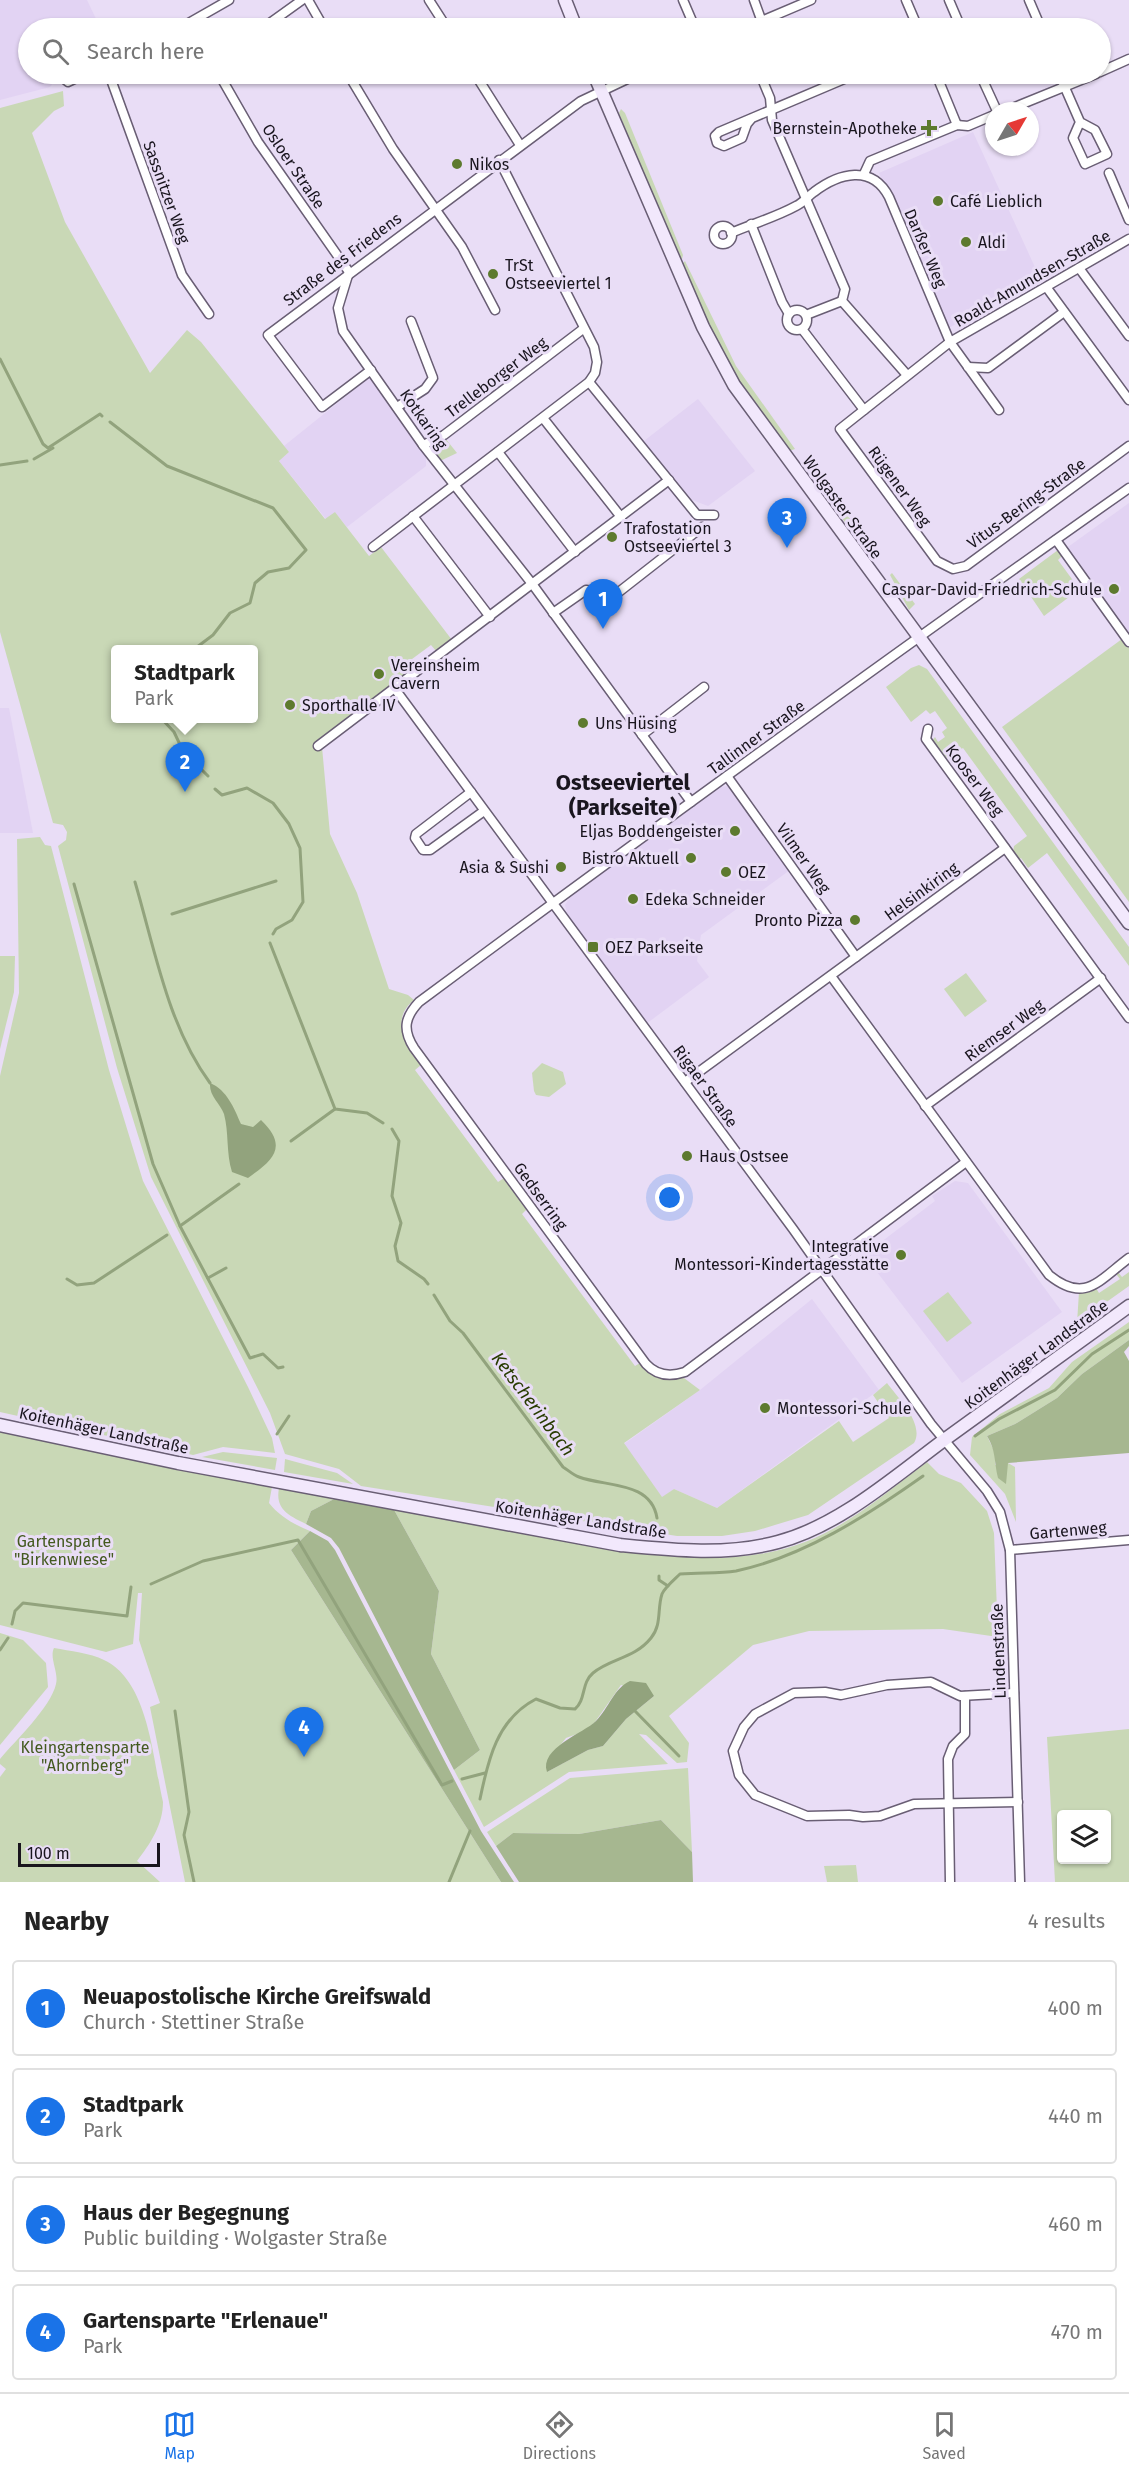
<!DOCTYPE html>
<meta charset="utf-8">
<style>
:root{--surface:#fff;--page:#f6f6f6;--text:#222;--muted:#767676;--line:#e0e0e0;--accent:#1a73e8}
body{margin:0;font-family:"Fira Sans",sans-serif;background:var(--page);color:var(--text)}
.controls{position:absolute;right:18px;bottom:18px;display:grid;overflow:hidden;border-radius:6px;box-shadow:0 2px 4px #0004}
.controls button{width:54px;height:54px;display:grid;place-items:center;padding:0;border:0;border-bottom:2px solid var(--line);background:var(--surface);color:var(--text);font:30px sans-serif}
.compass{position:absolute;left:985px;top:102px;width:54px;height:54px;border-radius:50%;background:var(--surface);box-shadow:0 2px 4px #0004;rotate:51deg}
.scale{position:absolute;left:18px;bottom:15px;width:142px;box-sizing:border-box;padding-left:6px;border:3px solid #19151e;border-top:0;font-size:16px;line-height:21px;white-space:nowrap;color:#19151e;-webkit-text-stroke:4px #e9ddf6;paint-order:stroke}
.you{position:absolute;left:670px;top:1198px;width:21px;height:21px;margin:-15px;border:4px solid #fff;border-radius:50%;background:#1a73e8;box-shadow:0 0 0 9px #1a73e833}
.badge{display:grid;place-items:center;width:39px;height:39px;border-radius:50%;background:var(--accent);color:#fff;font-size:20px;font-weight:700}
.pin{position:absolute;translate:-50% -50px;filter:drop-shadow(0 2px 3px #0008)}
.pin::after{content:'';position:absolute;top:32px;width:21px;height:18px;background:inherit;clip-path:polygon(0 0,100% 0,50% 100%)}
.popup{position:absolute;left:111px;top:645px;width:147px;height:78px;box-sizing:border-box;display:grid;place-content:center;border-radius:6px;background:var(--surface);filter:drop-shadow(0 2px 4px #0005);font-size:20px;white-space:nowrap;color:var(--muted)}
.popup b{font-size:22px;color:var(--text)}
.popup::after{content:'';position:absolute;left:50%;top:100%;margin-left:-12px;border:12px solid transparent;border-top-color:var(--surface)}
.list{margin:0;padding:0;list-style:none}
h2{display:flex;justify-content:space-between;align-items:center;height:78px;margin:0;padding:0 24px;font-size:26px}
h2 small{font-size:20px;font-weight:400;color:var(--muted)}
.list li{display:grid;grid-template-columns:39px 1fr auto;gap:18px;align-items:center;box-sizing:border-box;height:96px;margin:0 12px 12px;padding:0 12px;border:2px solid var(--line);border-radius:6px}
.list b{display:block;font-size:22px;white-space:nowrap}
.list p{margin:0;font-size:20px;white-space:nowrap;color:var(--muted)}
.list em{font-size:20px;font-style:normal;color:var(--muted)}
.icon{flex:none;width:33px;height:33px;fill:none;stroke:currentColor;stroke-width:2;stroke-linecap:round;stroke-linejoin:round}
.map{position:relative;flex:none;width:1129px;height:1882px;overflow:hidden}
.search{position:absolute;background:var(--surface);box-shadow:0 2px 4px #0004;left:18px;right:18px;top:18px;height:66px;display:flex;align-items:center;gap:15px;box-sizing:border-box;padding:0 21px;border-radius:33px;color:var(--muted);font-size:22px}
.sheet{height:510px;background:var(--surface)}
nav{display:flex;justify-content:space-around;align-items:center;box-sizing:border-box;height:84px;border-top:2px solid var(--line);background:var(--surface);font-size:16px;color:var(--muted)}
nav a{display:grid;justify-items:center;gap:3px}
nav .on{color:var(--accent)}
.map>svg:first-child{display:block}
.built{fill:#e2d3f3}
.green{fill:#c9d8b6;fill-rule:evenodd}
.forest{fill:#a6b790}
.water{fill:#92a37d}
.lines{fill:none;stroke-linecap:round;stroke-linejoin:round}
.stream{stroke:#92a37d;stroke-width:3}
.street-casing{stroke:#695e74;stroke-width:11}
.secondary-casing{stroke:#695e74;stroke-width:15}
.street{stroke:#fff;stroke-width:8}
.secondary{stroke:#f2e8fc;stroke-width:12}
.poi-dot{fill:#5d7a2e;stroke:#e9ddf6;stroke-width:2}
.labels{text-anchor:middle;stroke-width:6;stroke-linejoin:round;paint-order:stroke}
.poi-label{font-size:16px;fill:#19151e;stroke:#e9ddf6;text-anchor:start}
.street-label{font-size:16px;fill:#19151e;stroke:#e9ddf6}
.park-label{font-size:16px;fill:#445a20;stroke:#e9ddf6}
.water-label{font-size:18px;font-style:italic;fill:#283c00;stroke:#e9ddf6}
.district-label{font-size:22px;font-weight:bold;fill:#19151e;stroke:#e9ddf6}
</style>
<div class="map">
<svg width="1129" height="1882" viewBox="0 0 1129 1882">
<rect width="100%" height="100%" fill="#e9ddf6"/>
<g class="built">
<polygon points="0,0 87,0 97,21 81,28 28,28 28,74 53,74 56,79 50,87 0,100"/>
<polygon points="973,132 1039,276 947,329 879,173"/>
<polygon points="370,377 426,457 426,466 347,527 335,512 326,519 279,461 289,452 284,446"/>
<polygon points="698,399 755,471 708,506 692,500 644,441"/>
<polygon points="1129,503 1129,632 1068,547"/>
<polygon points="0,708 9,708 33,833 0,833"/>
<polygon points="727,786 790,870 701,935 697,961 709,977 646,1024 567,913 565,905 570,897 721,787"/>
<polygon points="955,1181 968,1183 1062,1312 962,1383 864,1255 935,1201 932,1196"/>
<polygon points="812,1299 879,1390 717,1508 674,1489 662,1498 624,1444 700,1390"/>
</g>
<g class="green">
<path d="M63,91L64,106L54,111L32,133L65,222L150,373L187,330L201,342L289,452L279,461L325,519L335,512L369,556L381,547L452,640L437,652L431,645L408,662L413,670L314,743L322,747L330,834L357,893L389,989L408,995L414,1000C389,1020 407,1045 421,1065L415,1070L498,1182L504,1178L527,1209L522,1214L635,1366L640,1363C654,1380 664,1378 684,1378L700,1390L624,1443L662,1497L674,1489L717,1508L839,1421L853,1442L889,1418L873,1395L887,1383C898,1398 925,1424 914,1443L808,1515L755,1531L722,1536H677L361,1486L339,1469L285,1454L270,1413L151,1177L117,1068L58,846L66,840L67,832L63,825L53,823L0,632V108ZM116,650H254V718H116Z"/>
<polygon points="621,109 625,113 683,255 682,259 677,258 619,113"/>
<polygon points="685,261 736,366 795,449 789,451 743,388 712,337 682,264"/>
<polygon points="445,438 457,453 440,461 430,447"/>
<polygon points="824,486 825,487 870,544 868,546 854,534 821,491"/>
<polygon points="1058,550 1062,556 1058,560 1077,586 1082,583 1088,591 1083,598 1077,591 1044,616 1019,579"/>
<polygon points="892,573 915,604 909,610 890,575"/>
<polygon points="1122,639 1129,648 1129,902 1002,727"/>
<polygon points="919,665 927,669 1129,947 1129,966 1047,853 1028,868 1021,858 1018,860 1013,852 1014,846 1027,836 963,748 945,760 932,741 935,737 938,742 945,737 942,732 947,728 935,711 930,714 926,710 911,722 886,687 911,668"/>
<polygon points="40,837 45,845 51,846 109,1070 143,1181 248,1387 272,1438 275,1453 223,1447 193,1455 0,1412 0,1076 19,993 17,839"/>
<polygon points="0,956 15,956 14,992 0,1049"/>
<polygon points="966,973 987,1001 965,1017 944,989"/>
<polygon points="542,1063 563,1072 566,1084 549,1097 536,1095 534,1091 532,1073"/>
<polygon points="1118,1272 1122,1277 1129,1272 1129,1286 1077,1323 1079,1292 1096,1288 1099,1293 1120,1279 1116,1274"/>
<polygon points="948,1292 972,1323 947,1342 923,1311"/>
<polygon points="1129,1322 1129,1340 1082,1374 1057,1398 1015,1424 987,1436 996,1455 995,1465 1008,1463 1015,1467 1016,1522 1005,1494 970,1455 972,1437 1000,1414 1049,1388 1072,1362"/>
<path d="M0,1431L272,1487L269,1503C279,1516 295,1525 310,1531L291,1550L501,1882H185L150,1707L160,1703L139,1640L142,1593H138L133,1644L106,1652L0,1625Z"/>
<polygon points="223,1452 277,1458 275,1470 202,1457"/>
<polygon points="285,1459 337,1473 353,1484 284,1472"/>
<path d="M927,1462L939,1474L961,1483L987,1511L994,1533L998,1637L943,1629L809,1631L753,1645L669,1716L689,1743L687,1762L677,1763L646,1735L639,1734L668,1764L569,1772L484,1827L454,1770L480,1750L431,1654L439,1591L393,1508C445,1518 497,1527 550,1537C633,1552 723,1573 805,1542C850,1525 889,1490 927,1462ZM621,1685L654,1696L626,1719L603,1746L588,1750L547,1772L558,1748L566,1738L585,1731L595,1722Z"/>
<path d="M279,1488L336,1498L311,1511L306,1524C288,1515 275,1509 279,1488Z"/>
<polygon points="0,1633 23,1640 46,1663 48,1687 0,1745"/>
<path d="M54,1648C70,1651 90,1653 104,1660C149,1681 153,1760 163,1802C163,1825 150,1844 137,1861L160,1882H0V1777L6,1769L0,1764V1759C15,1741 51,1707 56,1684C59,1672 49,1658 54,1648Z"/>
<path d="M1129,1729V1882H1055L1047,1737ZM1062,1814H1106V1860H1062Z"/>
<polygon points="688,1768 692,1852 661,1820 579,1834 513,1833 496,1846 487,1832 570,1778"/>
<polygon points="856,1865 858,1882 827,1882 824,1866"/>
</g>
<g class="forest">
<path d="M1129,1340V1346L1124,1352L1129,1361V1453L1008,1463L1006,1484L998,1478C994,1462 996,1450 987,1436L1015,1424L1057,1398L1082,1374Z"/>
<polygon points="336,1498 393,1508 439,1591 431,1654 480,1750 454,1770 339,1548 331,1538 306,1524 311,1511"/>
<polygon points="310,1531 328,1541 335,1550 481,1831 514,1882 501,1882 291,1550"/>
<polygon points="661,1820 692,1852 693,1882 519,1882 496,1846 513,1833 579,1834"/>
</g>
<g class="water">
<path d="M210,1083C227,1090 234,1108 241,1124L253,1127L261,1120C289,1147 273,1160 248,1178L232,1172C226,1153 229,1132 224,1114C220,1103 209,1096 210,1083Z"/>
<path d="M630,1681L646,1683L654,1696L626,1719L603,1746L588,1750L547,1772C539,1748 584,1733 596,1721C609,1708 614,1688 630,1681Z"/>
</g>
<g class="lines">
<g class="stream">
<polyline points="0,359 43,444 48,448 100,414 102,416"/>
<polyline points="110,422 167,466 273,508 306,550 289,568 268,572 255,583 250,603 230,613 213,635 193,650"/>
<polyline points="34,459 53,448"/>
<polyline points="0,465 27,461"/>
<polyline points="161,718 174,732 183,751 208,776"/>
<polyline points="215,789 222,795 247,788 273,803 289,824 300,848 303,902 292,920 276,929 273,934"/>
<path d="M135,882C155,950 168,1026 210,1083"/>
<polyline points="74,884 153,1164 180,1226 250,1358 263,1354 278,1368 283,1367"/>
<polyline points="172,914 276,881"/>
<polyline points="270,943 335,1109 367,1113 383,1123"/>
<polyline points="392,1129 399,1141 392,1196 401,1223 395,1246 398,1261 424,1279 428,1284"/>
<polyline points="291,1141 335,1109"/>
<polyline points="180,1226 239,1184"/>
<polyline points="208,1278 226,1268"/>
<polyline points="67,1279 77,1285 94,1283 167,1235"/>
<path d="M434,1295L450,1321L463,1333L563,1467C568,1470 573,1475 579,1477C606,1487 651,1481 657,1518"/>
<polyline points="277,1434 289,1416"/>
<polyline points="975,1436 999,1419 1055,1390 1092,1354 1129,1330"/>
<polyline points="659,1576 659,1580 668,1586"/>
<polyline points="151,1584 203,1561 298,1540 442,1785 452,1781"/>
<polyline points="12,1624 15,1611 23,1603 127,1616 131,1587"/>
<polyline points="0,1650 8,1638"/>
<polyline points="175,1711 189,1812 184,1835 194,1882"/>
<polyline points="635,1711 679,1756"/>
<polyline points="462,1779 485,1773"/>
<path d="M480,1799C488,1760 497,1719 536,1699L560,1708L575,1709C586,1700 581,1683 593,1673C611,1658 634,1659 651,1638C662,1625 657,1609 662,1594C665,1587 675,1579 680,1574C699,1572 718,1574 736,1571C803,1557 868,1515 923,1476"/>
<polyline points="449,1882 470,1831"/>
</g>
<defs>
<g id="street">
<polyline points="308,0 324,28"/>
<polyline points="429,0 447,28"/>
<polyline points="683,0 695,28"/>
<polyline points="754,0 762,22"/>
<polyline points="906,0 918,28"/>
<polyline points="949,0 961,28"/>
<polyline points="1029,0 1041,28"/>
<polyline points="180,28 229,0"/>
<polyline points="263,28 302,0"/>
<polyline points="745,28 811,0"/>
<polyline points="1100,72 1129,59"/>
<polyline points="58,74 68,82 85,74"/>
<polyline points="109,74 182,275 209,314"/>
<polyline points="219,74 258,142 349,272"/>
<polyline points="348,74 393,149 462,247 495,310"/>
<polyline points="475,74 520,145"/>
<polyline points="760,74 770,98 772,120 845,289 842,301 907,375"/>
<polyline points="936,74 957,125"/>
<polyline points="980,74 997,111"/>
<polyline points="1059,74 1080,122 1073,138 1085,164 1107,154 1095,130 1080,122"/>
<polyline points="1005,111 1096,74"/>
<polyline points="752,118 747,124 742,138 724,146 717,143 715,136 719,132 856,74"/>
<polyline points="1109,173 1129,220"/>
<polyline points="864,174 870,161 957,125 968,126 994,115"/>
<polyline points="751,224 782,302 789,314"/>
<circle cx="723" cy="235" r="9"/>
<path d="M731,233C752,224 776,217 796,206C803,203 808,196 814,192C839,173 872,164 889,197L950,342L999,410"/>
<polyline points="1129,239 950,342 840,429 937,561 953,569 966,566 1129,446"/>
<polyline points="1079,268 1129,336"/>
<polyline points="349,272 338,308 343,331 423,445 533,585 691,802"/>
<polyline points="1047,288 1129,400"/>
<circle cx="797" cy="320" r="10"/>
<polyline points="806,315 842,301"/>
<polyline points="802,329 864,410"/>
<polyline points="968,367 988,368 1064,312"/>
<polyline points="371,370 322,407 268,335 581,101 638,74"/>
<polyline points="589,382 697,515 714,515"/>
<polyline points="397,407 425,389 433,378 411,321"/>
<polyline points="543,418 621,517"/>
<polyline points="423,445 444,435 583,329"/>
<polyline points="498,452 575,552"/>
<polyline points="413,516 490,617"/>
<polyline points="1056,540 1129,642"/>
<polyline points="373,547 589,382 595,373 597,362 594,347 499,160"/>
<polyline points="553,613 586,590 615,595 702,527"/>
<polyline points="395,689 793,1229 931,1424 987,1491 1000,1512 1010,1550 1020,1882"/>
<polyline points="928,729 926,739 1129,1018"/>
<polyline points="642,735 704,687"/>
<polyline points="318,746 669,480"/>
<polyline points="727,776 856,957"/>
<polyline points="471,792 416,834 415,838 423,850 430,850 484,811"/>
<path d="M831,976L1049,1275C1085,1304 1098,1281 1129,1258"/>
<polyline points="685,1082 1005,848"/>
<polyline points="925,1106 1101,978"/>
<path d="M966,1162L685,1372C670,1377 657,1376 646,1364L414,1048C402,1029 405,1017 419,1002C654,828 890,656 1129,488"/>
<polyline points="1010,1550 1129,1540"/>
<polyline points="1014,1693 960,1696 931,1682 887,1685 841,1695 825,1692 794,1693 755,1714 744,1727 733,1751 739,1775 755,1795 807,1816 849,1815 863,1817 880,1816 914,1804 1018,1802"/>
<polyline points="950,1882 948,1759 953,1746 965,1734 965,1696"/>
</g>
<g id="secondary">
<polyline points="565,0 576,28"/>
<polyline points="594,74 703,327 734,385 1129,923"/>
<path d="M0,1425L178,1463L620,1545C671,1550 727,1556 778,1542C839,1526 894,1477 944,1440C1006,1395 1067,1351 1129,1306"/>
</g>
</defs>
<use href="#street" class="street-casing"/>
<use href="#secondary" class="secondary-casing"/>
<use href="#street" class="street"/>
<use href="#secondary" class="secondary"/>
</g>
<g class="poi-dot">
<path d="M926 119h6v6h6v6h-6v6h-6v-6h-6v-6h6z"/>
<circle cx="457" cy="164" r="6"/>
<circle cx="938" cy="201" r="6"/>
<circle cx="966" cy="242" r="6"/>
<circle cx="493" cy="274" r="6"/>
<circle cx="612" cy="537" r="6"/>
<circle cx="1114" cy="589" r="6"/>
<circle cx="379" cy="674" r="6"/>
<circle cx="290" cy="705" r="6"/>
<circle cx="583" cy="723" r="6"/>
<circle cx="735" cy="831" r="6"/>
<circle cx="691" cy="858" r="6"/>
<circle cx="561" cy="867" r="6"/>
<circle cx="726" cy="872" r="6"/>
<circle cx="633" cy="899" r="6"/>
<circle cx="855" cy="920" r="6"/>
<rect x="587" y="941" width="12" height="12" rx="3"/>
<circle cx="687" cy="1156" r="6"/>
<circle cx="901" cy="1255" r="6"/>
<circle cx="765" cy="1408" r="6"/>
</g>
<g class="labels">
<g class="poi-label">
<text x="917" y="134" text-anchor="end">Bernstein-Apotheke</text>
<text x="469" y="170">Nikos</text>
<text x="950" y="207">Café Lieblich</text>
<text x="978" y="248">Aldi</text>
<text x="505" y="271">TrSt<tspan x="505" dy="18">Ostseeviertel 1</tspan></text>
<text x="624" y="534">Trafostation<tspan x="624" dy="18">Ostseeviertel 3</tspan></text>
<text x="1102" y="595" text-anchor="end">Caspar-David-Friedrich-Schule</text>
<text x="391" y="671">Vereinsheim<tspan x="391" dy="18">Cavern</tspan></text>
<text x="302" y="711">Sporthalle IV</text>
<text x="595" y="729">Uns Hüsing</text>
<text x="723" y="837" text-anchor="end">Eljas Boddengeister</text>
<text x="679" y="864" text-anchor="end">Bistro Aktuell</text>
<text x="549" y="873" text-anchor="end">Asia &amp; Sushi</text>
<text x="738" y="878">OEZ</text>
<text x="645" y="905">Edeka Schneider</text>
<text x="843" y="926" text-anchor="end">Pronto Pizza</text>
<text x="605" y="953">OEZ Parkseite</text>
<text x="699" y="1162">Haus Ostsee</text>
<text x="889" y="1252" text-anchor="end">Integrative<tspan x="889" dy="18">Montessori-Kindertagesstätte</tspan></text>
<text x="777" y="1414">Montessori-Schule</text>
</g>
<g class="street-label">
<text transform="translate(294 166) rotate(56)" y="6">Osloer Straße</text>
<text transform="translate(167 192) rotate(70)" y="6">Sassnitzer Weg</text>
<text transform="translate(926 248) rotate(67)" y="6">Darßer Weg</text>
<text transform="translate(342 259) rotate(-37)" y="6">Straße des Friedens</text>
<text transform="translate(1032 278) rotate(-30)" y="6">Roald-Amundsen-Straße</text>
<text transform="translate(496 377) rotate(-37)" y="6">Trelleborger Weg</text>
<text transform="translate(424 419) rotate(55)" y="6">Kotkaring</text>
<text transform="translate(900 486) rotate(54)" y="6">Rügener Weg</text>
<text transform="translate(1026 503) rotate(-36)" y="6">Vitus-Bering-Straße</text>
<text transform="translate(843 507) rotate(54)" y="6">Wolgaster Straße</text>
<text transform="translate(756 737) rotate(-36)" y="6">Tallinner Straße</text>
<text transform="translate(975 780) rotate(53)" y="6">Kooser Weg</text>
<text transform="translate(804 858) rotate(55)" y="6">Vilmer Weg</text>
<text transform="translate(921 891) rotate(-36)" y="6">Helsinkiring</text>
<text transform="translate(1004 1030) rotate(-36)" y="6">Riemser Weg</text>
<text transform="translate(706 1086) rotate(54)" y="6">Rigaer Straße</text>
<text transform="translate(541 1196) rotate(54)" y="6">Gedserring</text>
<text transform="translate(1036 1354) rotate(-36)" y="6">Koitenhäger Landstraße</text>
<text transform="translate(104 1430) rotate(12)" y="6">Koitenhäger Landstraße</text>
<text transform="translate(581 1519) rotate(9)" y="6">Koitenhäger Landstraße</text>
<text transform="translate(1068 1530) rotate(-5)" y="6">Gartenweg</text>
<text transform="translate(998 1651) rotate(-92)" y="6">Lindenstraße</text>
</g>
<g class="park-label">
<text x="64" y="1547">Gartensparte<tspan x="64" dy="18">"Birkenwiese"</tspan></text>
<text x="85" y="1753">Kleingartensparte<tspan x="85" dy="18">"Ahornberg"</tspan></text>
</g>
<g class="water-label">
<text transform="translate(533 1404) rotate(53)" y="6">Ketscherinbach</text>
</g>
<g class="district-label">
<text x="623" y="790">Ostseeviertel<tspan x="623" dy="25">(Parkseite)</tspan></text>
</g>
</g>
</svg>
<div class="controls">
<button><svg class="icon" aria-label="layers" viewBox="0 0 24 24"><path d="M12 4l9 5-9 5-9-5zM3 14l9 5 9-5"/></svg></button>
</div>
<svg class="compass" viewBox="-18 -18 36 36"><path d="M0-13l5 13h-10z" fill="#e53935"/><path d="M0 13l5-13h-10z" fill="#767676"/></svg>
<div class="scale">100 m</div>
<div class="you"></div>
<div class="pin badge" style="left:603px;top:629px">1</div>
<div class="pin badge" style="left:185px;top:792px">2</div>
<div class="popup"><b>Stadtpark</b>Park</div>
<div class="pin badge" style="left:787px;top:548px">3</div>
<div class="pin badge" style="left:304px;top:1757px">4</div>
<div class="search"><svg class="icon" aria-label="search" viewBox="0 0 24 24"><circle cx="10" cy="10" r="6"/><path d="M15 15l6 6"/></svg>Search here</div>
</div>
<section class="sheet">
<h2>Nearby<small>4 results</small></h2>
<ul class="list">
<li><span class="badge">1</span><div><b>Neuapostolische Kirche Greifswald</b><p>Church · Stettiner Straße</p></div><em>400 m</em></li>
<li><span class="badge">2</span><div><b>Stadtpark</b><p>Park</p></div><em>440 m</em></li>
<li><span class="badge">3</span><div><b>Haus der Begegnung</b><p>Public building · Wolgaster Straße</p></div><em>460 m</em></li>
<li><span class="badge">4</span><div><b>Gartensparte &quot;Erlenaue&quot;</b><p>Park</p></div><em>470 m</em></li>
</ul>
</section>
<nav>
<a class="on"><svg class="icon" aria-label="map" viewBox="0 0 24 24"><path d="M3 6l6-2 6 2 6-2v14l-6 2-6-2-6 2zM9 4v14M15 6v14"/></svg>Map</a>
<a><svg class="icon" aria-label="directions" viewBox="0 0 24 24"><path d="M12 3l9 9-9 9-9-9zM9 14v-3h6M13 9l2 2-2 2"/></svg>Directions</a>
<a><svg class="icon" aria-label="saved" viewBox="0 0 24 24"><path d="M7 4h10v16l-5-4-5 4z"/></svg>Saved</a>
</nav>
